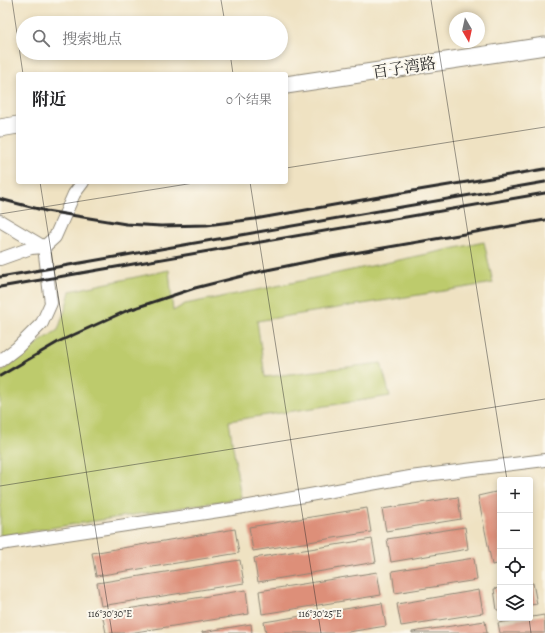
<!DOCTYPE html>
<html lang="zh">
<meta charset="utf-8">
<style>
:root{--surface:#fff;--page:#f2f2f2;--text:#202124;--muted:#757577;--line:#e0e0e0}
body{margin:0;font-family:Alegreya,"Noto Serif SC",serif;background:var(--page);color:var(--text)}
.controls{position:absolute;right:12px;bottom:12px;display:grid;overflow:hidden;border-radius:4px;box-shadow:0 2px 6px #0003}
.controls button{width:36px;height:36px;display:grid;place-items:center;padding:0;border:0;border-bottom:1px solid var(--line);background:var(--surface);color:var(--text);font:20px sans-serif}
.compass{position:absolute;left:449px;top:12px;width:36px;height:36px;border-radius:50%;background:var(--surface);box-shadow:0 2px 6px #0003;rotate:171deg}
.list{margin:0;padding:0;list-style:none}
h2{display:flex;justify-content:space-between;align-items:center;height:52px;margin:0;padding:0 16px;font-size:17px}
h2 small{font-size:13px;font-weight:400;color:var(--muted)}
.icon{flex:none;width:22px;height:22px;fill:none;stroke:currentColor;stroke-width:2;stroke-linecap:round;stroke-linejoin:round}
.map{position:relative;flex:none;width:545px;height:633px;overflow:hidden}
.search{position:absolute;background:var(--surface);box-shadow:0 2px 6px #0003;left:16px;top:16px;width:272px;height:44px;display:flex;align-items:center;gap:10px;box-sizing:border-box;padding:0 14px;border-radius:22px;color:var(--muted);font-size:15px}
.panel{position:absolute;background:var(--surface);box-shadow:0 2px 6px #0003;left:16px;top:72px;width:272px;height:112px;border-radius:4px}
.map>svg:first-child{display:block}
.green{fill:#bdcb6c;stroke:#747b4c}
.building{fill:#dd8f79}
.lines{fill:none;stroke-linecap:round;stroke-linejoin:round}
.street-casing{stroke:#8d8676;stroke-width:14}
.secondary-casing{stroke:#8d8676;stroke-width:19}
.street{stroke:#fff;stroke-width:12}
.secondary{stroke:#fff;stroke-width:17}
.rail{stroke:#2b2b2b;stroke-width:3}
.ticks{fill:none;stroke:#2b2b2b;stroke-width:1;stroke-opacity:0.45}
.labels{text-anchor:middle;stroke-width:4;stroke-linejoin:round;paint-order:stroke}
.street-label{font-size:16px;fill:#2b2b2b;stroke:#fbf7ec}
.ticks-label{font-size:10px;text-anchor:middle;fill:#2b2b2b;stroke:#fbf7ec;stroke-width:4;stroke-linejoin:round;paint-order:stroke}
</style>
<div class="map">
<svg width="545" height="633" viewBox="0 0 545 633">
<rect width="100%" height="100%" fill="#fbf7ec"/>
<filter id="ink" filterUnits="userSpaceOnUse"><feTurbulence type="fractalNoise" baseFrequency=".025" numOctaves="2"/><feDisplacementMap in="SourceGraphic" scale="8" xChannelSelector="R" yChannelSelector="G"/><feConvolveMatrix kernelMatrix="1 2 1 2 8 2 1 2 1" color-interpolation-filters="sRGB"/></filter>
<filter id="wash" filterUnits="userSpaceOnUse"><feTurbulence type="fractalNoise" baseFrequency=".012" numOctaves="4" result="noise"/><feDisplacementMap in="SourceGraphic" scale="16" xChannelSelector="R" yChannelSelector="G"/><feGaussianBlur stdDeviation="0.9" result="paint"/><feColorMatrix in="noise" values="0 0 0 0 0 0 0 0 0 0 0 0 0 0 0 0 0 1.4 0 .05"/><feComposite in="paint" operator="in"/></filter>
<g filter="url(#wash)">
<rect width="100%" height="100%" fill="#efe2c2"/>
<polygon class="green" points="484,242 493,283 257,321 265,377 381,363 390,396 229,421 241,498 0,536 0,373 41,341 58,330 66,307 70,291 169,270 173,311 185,304 272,287"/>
<g id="blocks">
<g class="building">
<polygon points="500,491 500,563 492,565 478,496"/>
<polygon points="458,497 461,519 386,531 382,509"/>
<polygon points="367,508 371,532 253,551 249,527"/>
<polygon points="465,527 468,549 391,562 387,539"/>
<polygon points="235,529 239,553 96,576 92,553"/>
<polygon points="372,539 376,562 258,582 254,558"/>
<polygon points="474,558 477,580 395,593 392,571"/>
<polygon points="240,560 244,583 101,606 97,583"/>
<polygon points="377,572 381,595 262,614 259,591"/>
<polygon points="533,583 537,604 530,605 530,584"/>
<polygon points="500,588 500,610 497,610 494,589"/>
<polygon points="246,590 249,614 129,633 106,633 102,613"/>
<polygon points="479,590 483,613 401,626 397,604"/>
<polygon points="382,603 386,626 342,633 266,633 264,622"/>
<polygon points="544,615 545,633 500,633 498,623"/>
<polygon points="485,621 487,633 412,633 412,632"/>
<polygon points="251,624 252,633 202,633 202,632"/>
</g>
</g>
</g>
<g filter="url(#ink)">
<use href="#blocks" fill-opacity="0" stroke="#8d8676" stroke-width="1"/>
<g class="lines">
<defs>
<g id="street">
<polyline points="0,221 44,247 51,303 42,323 17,348 0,361"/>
<polyline points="0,259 31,248 44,247 55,237 74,194 83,182"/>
<polyline points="0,544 232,509 410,477 545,460"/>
</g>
<g id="secondary">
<polyline points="286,85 545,46"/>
<polyline points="0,128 18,125"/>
</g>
</defs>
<use href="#street" class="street-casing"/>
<use href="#secondary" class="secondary-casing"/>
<use href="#street" class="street"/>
<use href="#secondary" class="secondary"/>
<g class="rail">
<polyline points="0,199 46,211 126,224 161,226 207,225 255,219 413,191 545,169"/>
<polyline points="0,277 545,182"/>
<polyline points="0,287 545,193"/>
<polyline points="0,376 60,341 126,311 195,288 262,271 331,257 545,220"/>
</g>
</g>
</g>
<path class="ticks" d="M12,0L23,74M221,0L225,23M431,0L507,480M230,53L233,74M286,168L545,127M40,182L112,633M250,182L321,633M0,214L200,182M0,486L545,399M529,618L531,633"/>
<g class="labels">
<g class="street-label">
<text transform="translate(404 67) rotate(-9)" y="6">百子湾路</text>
</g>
</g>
<g class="ticks-label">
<text x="110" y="617">116°30'30"E</text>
<text x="320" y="617">116°30'25"E</text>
</g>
</svg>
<div class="controls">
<button>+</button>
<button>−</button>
<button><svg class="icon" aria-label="locate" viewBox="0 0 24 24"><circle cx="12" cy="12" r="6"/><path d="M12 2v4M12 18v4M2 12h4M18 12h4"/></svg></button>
<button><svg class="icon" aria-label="layers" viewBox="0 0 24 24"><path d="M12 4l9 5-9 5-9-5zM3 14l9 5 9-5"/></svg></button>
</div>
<svg class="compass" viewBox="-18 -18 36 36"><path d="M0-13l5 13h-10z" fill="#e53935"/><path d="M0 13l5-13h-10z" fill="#757577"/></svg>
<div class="search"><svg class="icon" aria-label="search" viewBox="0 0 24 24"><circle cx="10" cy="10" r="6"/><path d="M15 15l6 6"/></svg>搜索地点</div>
<section class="panel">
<h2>附近<small>0个结果</small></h2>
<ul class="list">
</ul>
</section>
</div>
